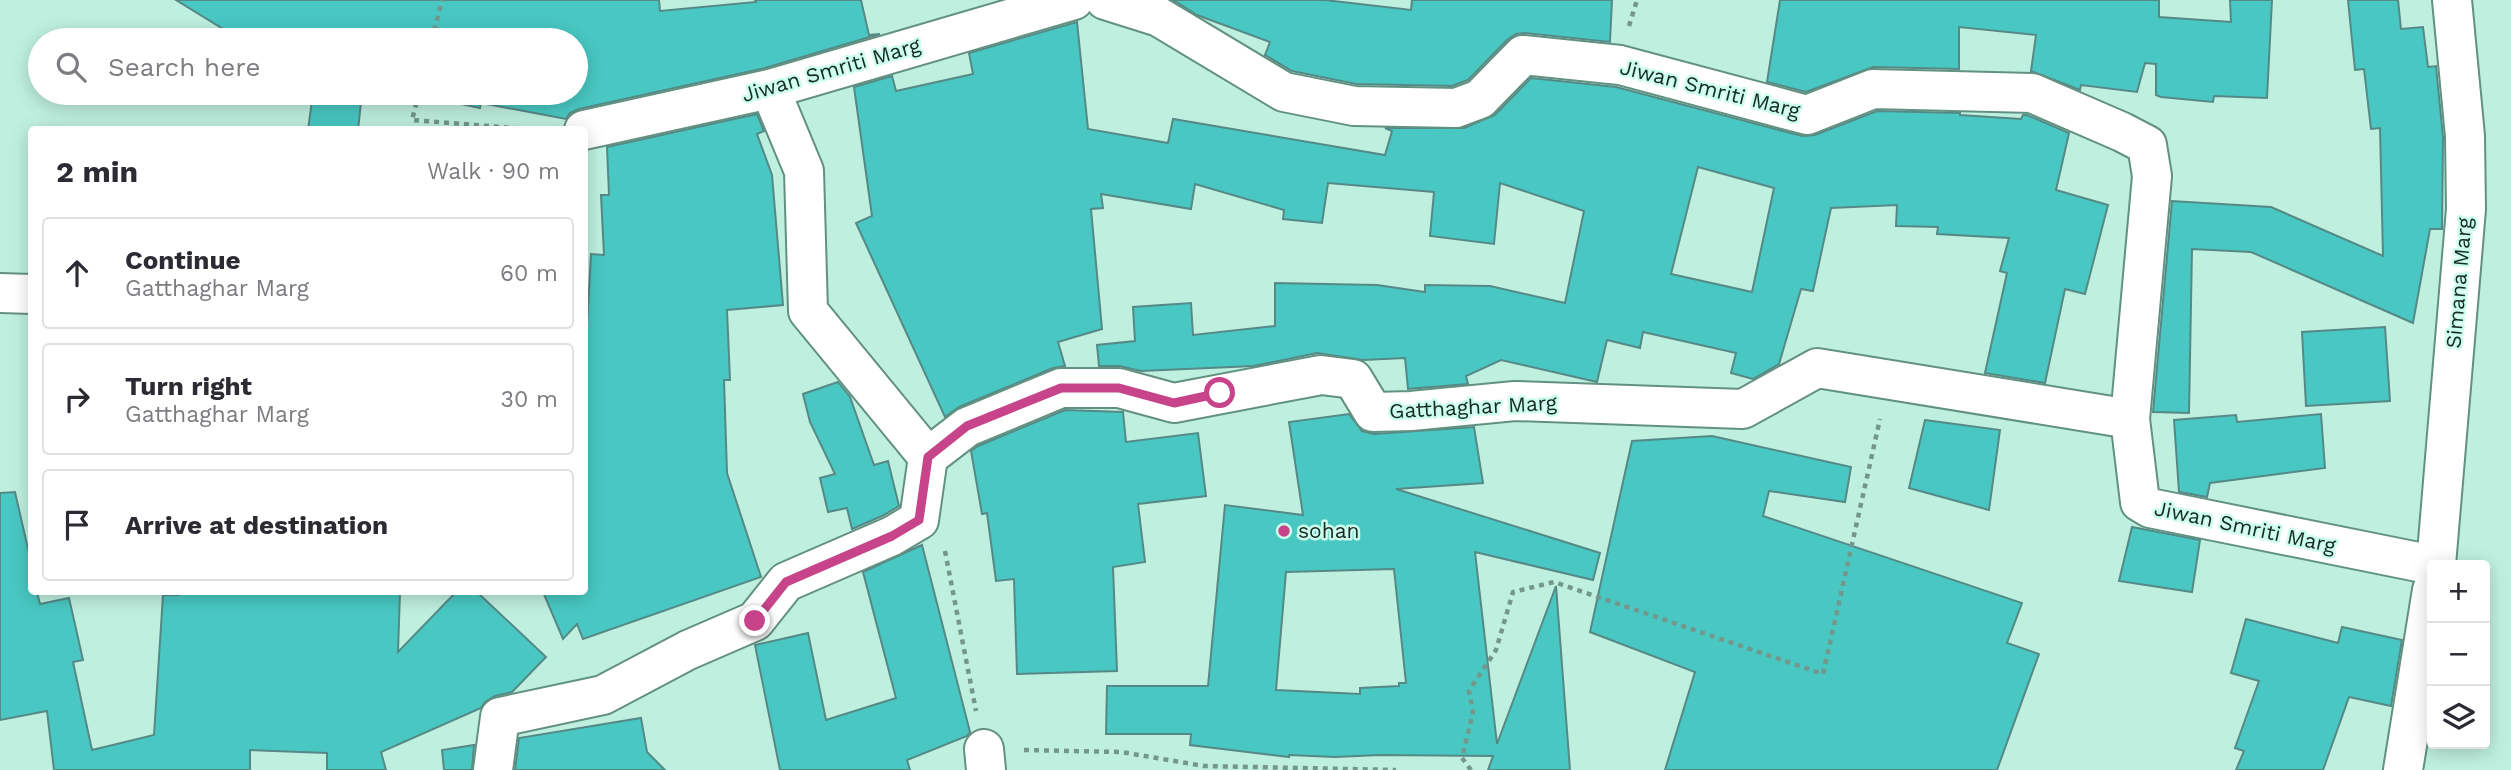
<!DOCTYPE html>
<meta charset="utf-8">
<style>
:root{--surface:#fff;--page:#f2f2f3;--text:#2b2b33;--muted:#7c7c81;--line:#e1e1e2}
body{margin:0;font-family:"Work Sans",sans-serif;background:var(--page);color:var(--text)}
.controls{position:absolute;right:21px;bottom:21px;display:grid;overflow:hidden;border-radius:7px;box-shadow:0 4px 18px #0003}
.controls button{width:63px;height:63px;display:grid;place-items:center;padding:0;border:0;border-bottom:2px solid var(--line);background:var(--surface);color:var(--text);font:35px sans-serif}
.stop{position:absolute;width:21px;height:21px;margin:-16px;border:5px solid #c7448a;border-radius:50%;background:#fff}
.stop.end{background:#c7448a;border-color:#fff;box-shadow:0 2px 7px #0008}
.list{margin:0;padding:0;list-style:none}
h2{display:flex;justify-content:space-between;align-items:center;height:91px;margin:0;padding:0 28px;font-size:30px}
h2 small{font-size:23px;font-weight:400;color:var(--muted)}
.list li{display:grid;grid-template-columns:46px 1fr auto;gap:21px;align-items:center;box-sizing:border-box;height:112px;margin:0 14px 14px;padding:0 14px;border:2px solid var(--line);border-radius:7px}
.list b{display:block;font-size:26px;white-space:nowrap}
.list p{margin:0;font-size:23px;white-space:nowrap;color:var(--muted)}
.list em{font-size:23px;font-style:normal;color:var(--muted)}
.icon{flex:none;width:38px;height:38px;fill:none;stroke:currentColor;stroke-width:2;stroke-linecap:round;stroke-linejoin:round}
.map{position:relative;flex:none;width:2511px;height:770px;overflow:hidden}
.search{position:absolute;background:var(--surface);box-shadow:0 4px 18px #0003;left:28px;top:28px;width:560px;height:77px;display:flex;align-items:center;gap:18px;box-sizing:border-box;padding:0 24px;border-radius:38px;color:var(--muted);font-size:26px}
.panel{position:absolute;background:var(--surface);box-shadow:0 4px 18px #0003;left:28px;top:126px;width:560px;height:469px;border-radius:7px}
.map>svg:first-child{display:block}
.building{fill:#49c8c3;stroke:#558986;stroke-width:2;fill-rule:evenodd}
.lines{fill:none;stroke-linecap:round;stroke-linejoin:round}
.minor-casing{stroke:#639181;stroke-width:42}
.path{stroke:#73978b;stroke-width:4.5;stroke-dasharray:5 5;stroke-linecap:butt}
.minor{stroke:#fff;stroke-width:38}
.route{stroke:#c7448a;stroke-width:9}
.poi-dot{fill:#c7448a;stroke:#ccfeec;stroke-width:2.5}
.labels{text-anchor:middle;stroke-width:5;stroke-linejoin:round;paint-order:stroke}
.street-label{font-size:21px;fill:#172a24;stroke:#ccfeec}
.poi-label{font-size:21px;fill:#172a24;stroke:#ccfeec;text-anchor:start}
</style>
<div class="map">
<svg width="2511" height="770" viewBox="0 0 2511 770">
<rect width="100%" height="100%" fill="#bff0df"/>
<g class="building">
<polygon points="176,0 659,0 660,11 756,2 755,0 861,0 869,35 880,34 765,68 579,109 570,113 566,119 481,103 480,108 438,99 439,93 576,93 576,40 220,40 223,29"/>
<polygon points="1173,0 1325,0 1411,10 1412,0 1612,0 1610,42 1525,33 1516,34 1507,40 1468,80 1452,86 1356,84 1292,71 1265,55 1270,42 1197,15"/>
<polygon points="1780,0 2159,0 2159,17 2231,22 2230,0 2272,0 2267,98 2214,96 2213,102 2161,97 2156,95 2156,64 2145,63 2137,92 2081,85 2080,90 2031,71 2036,35 1959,27 1959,69 1873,67 1806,92 1767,82"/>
<polygon points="2348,0 2398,0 2401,29 2423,27 2428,67 2436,66 2443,137 2442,229 2430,229 2413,323 2251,252 2192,249 2189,413 2153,412 2172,201 2271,207 2383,256 2380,128 2371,129 2364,69 2355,70"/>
<path d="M1077,22L1088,129L1168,143L1173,119L1385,155L1392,131L1385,128H1464L1495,115L1531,78L1616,87L1802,136L1815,135L1877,111L1960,113V115L2021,119L2023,115H2027L2069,133L2056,190L2108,205L2085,294L2065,289L2045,383L1985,373L2007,273L2000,271L2009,238L1937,234L1938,227L1896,226L1897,205L1831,208L1813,291L1801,289L1779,364L1753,379L1731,373L1736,353L1643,332L1640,348L1607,340L1597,382L1501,360L1466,376L1468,384L1408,389L1405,358L1363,360L1317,353L1254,366L1141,371L1119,366H1099L1097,345L1135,341L1133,307L1191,303L1193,335L1275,326V283L1377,285L1425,292V285L1490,286L1565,303L1584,211L1500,183L1494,244L1430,236L1434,192L1328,183L1322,223L1283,219L1284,210L1195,184L1191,209L1101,194L1103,208L1091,209L1102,329L1058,342L1065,366L1053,368L959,407L945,417L856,223L872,216L854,87L892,76L896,91L973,74L969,53ZM1698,167L1774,188L1752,292L1671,274Z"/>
<polygon points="313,93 362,93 358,130 308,130"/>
<polygon points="757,114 764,131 757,134 772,175 783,305 727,310 730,380 724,380 727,473 761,577 583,639 577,624 563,639 543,592 584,592 584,326 587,327 591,254 604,255 601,195 609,195 607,147"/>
<polygon points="2385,327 2390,401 2306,406 2302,332"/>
<polygon points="838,382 850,397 874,465 888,461 899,506 882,516 852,529 847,508 828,512 820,478 835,474 810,422 803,394"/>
<polygon points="1065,410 1123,412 1126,442 1198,433 1206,496 1138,504 1145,562 1113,567 1117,671 1017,674 1014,579 996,581 987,513 982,514 971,451 978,446"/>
<path d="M1349,414L1362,431L1374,434L1474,427L1483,483L1396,489L1600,553L1593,580L1475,552L1497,744L1556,586L1570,770H1488L1493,756L1380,755L1335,757L1289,755V757L1190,745L1191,734H1106L1107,686H1208L1225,505L1303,515L1289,422ZM1394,569L1406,683H1399V686L1360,688V694L1276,690L1286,572Z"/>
<polygon points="2321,414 2325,468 2210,483 2207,497 2179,492 2174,420 2236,415 2237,422"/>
<polygon points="1925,420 2000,430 1989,510 1909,488"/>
<polygon points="1712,436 1851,467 1845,502 1769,491 1763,516 2022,603 2007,643 2039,654 1997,770 1665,770 1695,672 1590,632 1632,441"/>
<polygon points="15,492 32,566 32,592 37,592 40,604 69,598 83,660 73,662 92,750 154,735 163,595 179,595 179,592 400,592 398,652 456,592 477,592 546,657 512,692 495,696 485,702 481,708 381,752 386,770 327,770 327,753 250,750 250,770 54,770 47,711 0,720 0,493"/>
<polygon points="2132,527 2200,540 2192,592 2119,581"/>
<polygon points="922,545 970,732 967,736 907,760 910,770 780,770 755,645 808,633 826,720 896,698 863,572"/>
<polygon points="2246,619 2338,643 2342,627 2402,640 2391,706 2349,697 2323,770 2236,770 2244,751 2235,748 2259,681 2231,673"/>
<polygon points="641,718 647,752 665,770 515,770 519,738"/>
<polygon points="474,745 472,770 444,770 442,750"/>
</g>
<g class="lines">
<defs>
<g id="minor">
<polyline points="1105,0 1159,17 1284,92 1354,106 1456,108 1480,99 1523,55 1620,65 1807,115 1873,89 2032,93 2122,132 2147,145 2152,176 2130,419 2140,502 2150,508 2433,565"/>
<polyline points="770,89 804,171 808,311 928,457"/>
<polyline points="584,130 770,89 1074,0"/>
<polyline points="0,293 32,294"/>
<polyline points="2436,565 2466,209 2465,136 2452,0"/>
<polyline points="984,749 986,770"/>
<polyline points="493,770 500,717 603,695 688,650 755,621 786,582 892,536 919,520 928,457 967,427 1061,388 1119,388 1174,403 1321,375 1353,379 1373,412 1411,411 1515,401 1743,409 1817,368 2130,419"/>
<polyline points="2403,770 2432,590"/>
</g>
</defs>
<use href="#minor" class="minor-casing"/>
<g class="path">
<polyline points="1629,26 1637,0"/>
<polyline points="432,40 442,0"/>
<polyline points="419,93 412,120 539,130"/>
<polyline points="945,551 976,711"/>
<polyline points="1024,750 1121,752 1204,766 1396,770"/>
<polyline points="1471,770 1462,758 1473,712 1469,691 1496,650 1513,592 1554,582 1823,674 1880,419"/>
</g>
<use href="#minor" class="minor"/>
</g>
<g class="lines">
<polyline class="route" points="755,621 786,582 892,536 919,520 928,457 967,426 1061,388 1119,388 1174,403 1220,393"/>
</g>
<circle class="poi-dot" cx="1284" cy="531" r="7"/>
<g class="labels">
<g class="street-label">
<text transform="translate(831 70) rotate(-16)" y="7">Jiwan Smriti Marg</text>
<text transform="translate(1710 89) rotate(14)" y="7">Jiwan Smriti Marg</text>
<text transform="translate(2459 283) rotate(-85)" y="7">Simana Marg</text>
<text transform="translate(1473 407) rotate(-3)" y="7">Gatthaghar Marg</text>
<text transform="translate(2245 527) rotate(12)" y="7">Jiwan Smriti Marg</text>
</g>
<g class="poi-label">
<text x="1298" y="538">sohan</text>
</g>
</g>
</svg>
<div class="controls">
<button>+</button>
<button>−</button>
<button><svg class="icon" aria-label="layers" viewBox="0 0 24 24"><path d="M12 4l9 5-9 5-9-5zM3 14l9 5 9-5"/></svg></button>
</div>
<div class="stop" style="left:1220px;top:393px"></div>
<div class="stop end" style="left:755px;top:621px"></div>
<div class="search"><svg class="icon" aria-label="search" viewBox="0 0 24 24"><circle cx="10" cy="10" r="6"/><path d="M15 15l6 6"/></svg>Search here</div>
<section class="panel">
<h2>2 min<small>Walk · 90 m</small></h2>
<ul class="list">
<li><svg class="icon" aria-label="ahead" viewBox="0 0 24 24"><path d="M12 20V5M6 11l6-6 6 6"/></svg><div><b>Continue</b><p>Gatthaghar Marg</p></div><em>60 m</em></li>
<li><svg class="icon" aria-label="right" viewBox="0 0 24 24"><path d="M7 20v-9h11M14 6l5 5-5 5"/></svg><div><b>Turn right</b><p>Gatthaghar Marg</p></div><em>30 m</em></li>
<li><svg class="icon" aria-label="arrive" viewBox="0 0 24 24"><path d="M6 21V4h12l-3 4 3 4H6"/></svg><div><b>Arrive at destination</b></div></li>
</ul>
</section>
</div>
